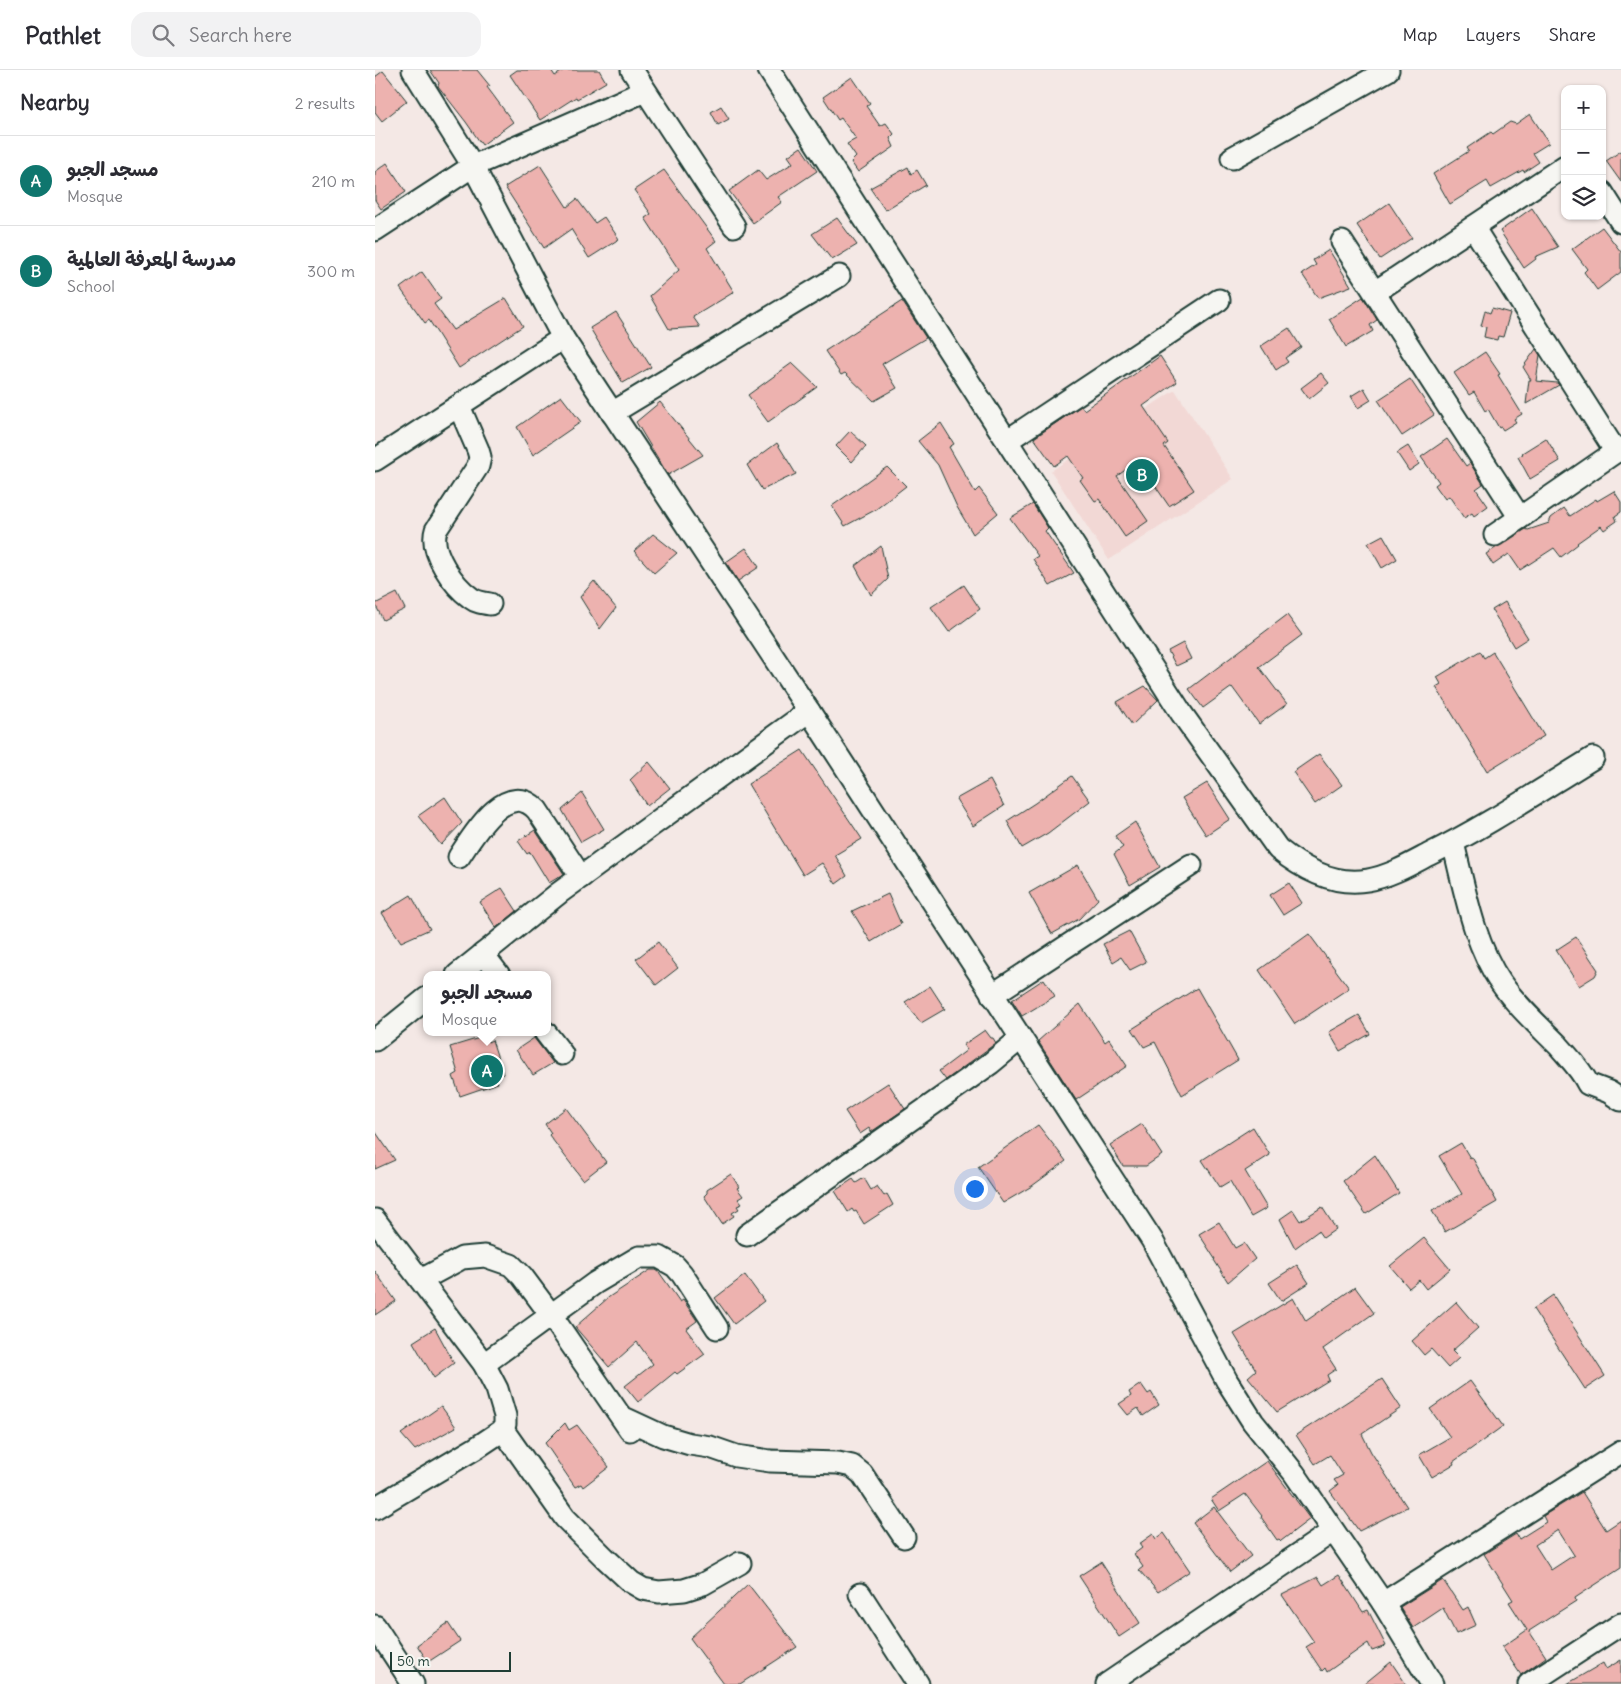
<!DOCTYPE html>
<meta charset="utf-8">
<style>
:root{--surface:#fff;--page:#f2f2f3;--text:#2b2b33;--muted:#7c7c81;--line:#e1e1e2;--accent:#0f766e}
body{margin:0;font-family:Delius,"Playpen Sans Arabic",sans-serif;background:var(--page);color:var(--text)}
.controls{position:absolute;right:15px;top:15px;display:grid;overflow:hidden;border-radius:10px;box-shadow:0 1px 4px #0004}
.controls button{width:45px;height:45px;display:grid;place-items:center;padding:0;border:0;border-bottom:1px solid var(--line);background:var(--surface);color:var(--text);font:25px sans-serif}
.scale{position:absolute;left:15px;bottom:12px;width:121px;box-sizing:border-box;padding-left:5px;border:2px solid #1f3d34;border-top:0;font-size:14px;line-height:18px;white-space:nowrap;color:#1f3d34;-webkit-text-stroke:4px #f6f6f2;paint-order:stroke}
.you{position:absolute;left:599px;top:1118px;width:18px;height:18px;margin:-12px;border:4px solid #fff;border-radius:50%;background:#1a73e8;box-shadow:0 0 0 8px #1a73e833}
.badge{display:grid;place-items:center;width:32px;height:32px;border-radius:50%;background:var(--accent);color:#fff;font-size:16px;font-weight:700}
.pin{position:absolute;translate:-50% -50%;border:2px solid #fff;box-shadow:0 1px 5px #0006}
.popup{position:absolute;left:48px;top:901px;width:128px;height:65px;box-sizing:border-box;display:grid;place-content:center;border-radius:10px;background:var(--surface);filter:drop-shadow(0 1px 4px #0005);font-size:16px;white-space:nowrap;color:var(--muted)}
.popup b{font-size:19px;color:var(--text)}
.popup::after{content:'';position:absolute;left:50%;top:100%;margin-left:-10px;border:10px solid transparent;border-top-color:var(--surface)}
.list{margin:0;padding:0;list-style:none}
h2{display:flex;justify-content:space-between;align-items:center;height:65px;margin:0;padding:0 20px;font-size:21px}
h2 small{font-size:16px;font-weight:400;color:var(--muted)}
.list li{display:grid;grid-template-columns:32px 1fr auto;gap:15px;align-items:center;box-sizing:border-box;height:90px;padding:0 20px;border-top:1px solid var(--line)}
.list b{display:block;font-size:19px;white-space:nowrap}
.list p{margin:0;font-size:16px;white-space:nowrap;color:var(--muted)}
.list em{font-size:16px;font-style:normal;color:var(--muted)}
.icon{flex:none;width:28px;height:28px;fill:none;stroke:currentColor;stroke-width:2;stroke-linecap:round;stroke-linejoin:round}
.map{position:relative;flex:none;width:1246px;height:1614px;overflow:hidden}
header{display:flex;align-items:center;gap:30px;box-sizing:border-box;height:70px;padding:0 25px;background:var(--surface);border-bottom:1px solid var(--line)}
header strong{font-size:24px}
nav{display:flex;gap:28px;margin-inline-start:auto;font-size:18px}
.search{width:350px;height:45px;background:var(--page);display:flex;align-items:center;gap:12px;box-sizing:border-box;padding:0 18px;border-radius:15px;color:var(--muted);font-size:19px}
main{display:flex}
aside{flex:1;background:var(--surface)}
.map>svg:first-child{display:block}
.built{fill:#f2d8d5}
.building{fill:#edb2af;stroke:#1f3d34;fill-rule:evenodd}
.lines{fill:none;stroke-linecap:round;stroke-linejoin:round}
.minor-casing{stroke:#1f3d34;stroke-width:25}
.minor{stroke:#f6f6f2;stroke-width:21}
</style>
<header>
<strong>Pathlet</strong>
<div class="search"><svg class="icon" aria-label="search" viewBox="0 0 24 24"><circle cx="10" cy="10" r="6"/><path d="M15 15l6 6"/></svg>Search here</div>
<nav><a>Map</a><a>Layers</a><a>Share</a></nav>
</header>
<main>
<aside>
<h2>Nearby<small>2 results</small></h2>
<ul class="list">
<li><span class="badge">A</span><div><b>مسجد الجبو</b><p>Mosque</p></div><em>210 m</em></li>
<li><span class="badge">B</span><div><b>مدرسة المعرفة العالمية</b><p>School</p></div><em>300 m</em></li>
</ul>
</aside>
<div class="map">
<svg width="1246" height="1614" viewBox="0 0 1246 1614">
<rect width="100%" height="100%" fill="#f4e8e5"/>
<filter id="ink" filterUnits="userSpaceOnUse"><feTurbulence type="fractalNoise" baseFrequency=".02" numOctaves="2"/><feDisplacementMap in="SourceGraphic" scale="10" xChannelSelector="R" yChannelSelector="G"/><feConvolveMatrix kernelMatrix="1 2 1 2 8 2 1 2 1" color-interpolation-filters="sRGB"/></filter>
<g filter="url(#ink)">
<polygon class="built" points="800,320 858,409 734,490 676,401"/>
<g class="building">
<polygon points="55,0 102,0 115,16 112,17 138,52 107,75 91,52 63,16 64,13"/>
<polygon points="142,0 176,0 180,6 189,0 224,0 231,12 202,29 201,27 165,50 135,5"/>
<polygon points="8,1 32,31 7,51 0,42 0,7"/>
<polygon points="477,7 495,33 491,36 505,56 511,53 519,64 515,68 519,77 483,102 476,92 481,87 472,74 481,69 466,48 463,50 448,27"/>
<polygon points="346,36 354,49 343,55 336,42"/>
<polygon points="1155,44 1174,73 1158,83 1164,92 1149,102 1148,100 1116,118 1112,111 1075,134 1058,104 1094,81 1092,78 1116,62 1118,64 1135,52 1141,54"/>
<polygon points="426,77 442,101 403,127 407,132 378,153 354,121 383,100 391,110 418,93 413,86"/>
<polygon points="1246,81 1246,112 1231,91"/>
<polygon points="12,93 31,122 6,139 0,130 0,102"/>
<polygon points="165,95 192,137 202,129 220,153 229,147 244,169 214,188 196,159 169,178 130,117"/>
<polygon points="533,97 536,104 542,100 551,115 510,140 495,118"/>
<polygon points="289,100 341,171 332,178 359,222 318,247 325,257 294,259 275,226 304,200 270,148 276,144 259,120"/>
<polygon points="1014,133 1037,168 1005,189 982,155"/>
<polygon points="1157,138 1183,177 1160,187 1161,189 1149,198 1125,161"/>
<polygon points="462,148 482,175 457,190 437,164"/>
<polygon points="1227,157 1246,182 1246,202 1222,220 1209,202 1212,199 1197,179"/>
<polygon points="954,180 976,216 943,228 927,204 941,195 938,190"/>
<polygon points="47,202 66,229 59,234 78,260 131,228 148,256 84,298 54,250 50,253 25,218"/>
<polygon points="988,227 1002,250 995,255 998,261 971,277 954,249"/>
<polygon points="527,231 551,268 507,294 522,318 499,331 470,303 466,305 450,281"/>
<polygon points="1117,238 1135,243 1128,267 1123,266 1122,270 1109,267 1111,257 1106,256 1110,241 1115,243"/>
<polygon points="241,242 276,297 248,313 215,258"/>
<polygon points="914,258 926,277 910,288 913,292 901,300 886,276"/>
<polygon points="1161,279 1165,285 1161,311 1182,313 1184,315 1151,334 1154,310 1156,310 1148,297"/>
<polygon points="1110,282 1125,304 1123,305 1147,344 1139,349 1141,352 1128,360 1126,357 1124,358 1113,339 1110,341 1099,322 1094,325 1079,303"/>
<polygon points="785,286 802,312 768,336 793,373 789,376 819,420 794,436 763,391 742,406 773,451 750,467 724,429 720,431 705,410 708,408 693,386 679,396 659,368 706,336 709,340"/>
<polygon points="417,293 442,317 393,352 373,325"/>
<polygon points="946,303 954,313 934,329 926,318"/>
<polygon points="1035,309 1059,345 1027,366 1003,330"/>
<polygon points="989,318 996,330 983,338 976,326"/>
<polygon points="186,326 206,352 158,385 142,357"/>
<polygon points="285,332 328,385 293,405 261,352"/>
<polygon points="566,353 579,374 574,377 600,422 604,418 623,443 598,464 582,437 563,395 543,371"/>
<polygon points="475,361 491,376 477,392 461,376"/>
<polygon points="1171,368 1185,391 1155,409 1143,387 1148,384 1147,383"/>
<polygon points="1072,369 1091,396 1095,393 1108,414 1101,419 1113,436 1099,446 1097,443 1089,448 1074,426 1070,429 1060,415 1064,412 1046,387"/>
<polygon points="402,373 421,404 387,420 372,395"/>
<polygon points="1033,376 1044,394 1034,401 1022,383"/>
<polygon points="512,397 531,416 500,440 470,456 457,436"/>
<polygon points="1239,421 1246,432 1246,442 1240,446 1242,451 1229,460 1226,456 1202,473 1203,474 1186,487 1179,478 1145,500 1134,484 1118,495 1111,484 1151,459 1153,460 1174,453 1176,448 1189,438 1195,446 1221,429 1222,431"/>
<polygon points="658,434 673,458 670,461 699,503 675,516 658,489 663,486 635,448"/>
<polygon points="278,464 302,483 279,503 259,481"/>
<polygon points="1008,465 1022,489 1007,498 993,473"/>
<polygon points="506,476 513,509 496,525 480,496"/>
<polygon points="371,478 384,497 363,511 351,492"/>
<polygon points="219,511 241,538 225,559 205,527"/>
<polygon points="589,515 605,539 574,562 556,537"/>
<polygon points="22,523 30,539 8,550 0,534"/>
<polygon points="1130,532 1153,568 1139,577 1117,540"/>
<polygon points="912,545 927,565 884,597 912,634 884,654 857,617 828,638 814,619"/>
<polygon points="808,573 816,589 801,596 793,581"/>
<polygon points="1105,581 1109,588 1118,582 1169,666 1112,701 1061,617 1066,614 1062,607"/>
<polygon points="770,616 783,630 757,655 742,632"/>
<polygon points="427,680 487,769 460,785 472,806 461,814 447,793 428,805 373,714"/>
<polygon points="944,684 967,715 940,734 918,702"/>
<polygon points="274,692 295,718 272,736 255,710"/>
<polygon points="697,706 715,731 673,763 647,778 632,751 660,733"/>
<polygon points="615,710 629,736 598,756 581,729"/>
<polygon points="832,713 855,749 831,765 807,728"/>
<polygon points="207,723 229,759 206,772 187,740"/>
<polygon points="70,727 87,753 66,775 43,746"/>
<polygon points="760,752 785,797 755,815 739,784 748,777 740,766"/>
<polygon points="160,760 189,804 174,813 155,782 152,784 143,771"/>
<polygon points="703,795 723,829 704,849 677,864 654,823"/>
<polygon points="914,813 927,833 908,845 895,825"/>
<polygon points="127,818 142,841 121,858 105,832"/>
<polygon points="513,824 526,854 496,872 477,841"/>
<polygon points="36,825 55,859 26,872 7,843"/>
<polygon points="754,861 771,892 755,900 746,887 738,892 728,874"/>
<polygon points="934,864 974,918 920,954 884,900"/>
<polygon points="1201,867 1223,900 1220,906 1204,916 1181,880"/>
<polygon points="283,872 303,898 281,915 261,889"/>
<polygon points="669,909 680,926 647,946 637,930"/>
<polygon points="555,916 570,939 546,953 530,932"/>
<polygon points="822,918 863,990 807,1025 780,972 769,977 757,959"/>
<polygon points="705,934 730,972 734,969 752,996 701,1030 663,971"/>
<polygon points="984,945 995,964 965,981 954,962"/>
<polygon points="610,960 616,968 618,968 621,973 571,1010 564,1001 592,980 588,975"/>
<polygon points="111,966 113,972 117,970 128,1004 121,1007 123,1013 85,1026 78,1006 83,1003 75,977"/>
<polygon points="159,968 178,993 158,1005 141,980"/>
<polygon points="513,1013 530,1039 496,1062 494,1058 485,1064 470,1041"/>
<polygon points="191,1038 231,1092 208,1110 174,1065 176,1063 170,1054"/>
<polygon points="767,1054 787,1085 771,1096 748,1096 735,1075"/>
<polygon points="663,1055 691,1091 657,1116 628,1133 603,1097"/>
<polygon points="878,1057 895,1085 870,1101 892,1138 876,1147 855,1111 845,1117 827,1090"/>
<polygon points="0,1061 20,1090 0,1099"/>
<polygon points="1086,1073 1095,1088 1097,1087 1122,1132 1070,1162 1057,1141 1087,1124 1064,1086"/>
<polygon points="1000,1085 1024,1123 991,1144 968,1111"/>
<polygon points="356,1104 364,1117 362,1118 368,1126 363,1129 367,1134 362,1136 364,1139 357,1143 359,1146 347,1154 329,1126 332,1123 332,1120"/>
<polygon points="489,1108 496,1120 502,1116 509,1126 512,1124 518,1135 489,1154 481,1141 479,1142 477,1139 473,1142 460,1121 478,1109 481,1113"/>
<polygon points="947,1137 961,1159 948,1168 943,1161 920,1178 905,1149 918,1140 925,1151"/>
<polygon points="844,1152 860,1178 869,1173 880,1189 853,1212 839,1190 840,1189 824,1164"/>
<polygon points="1049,1168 1075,1199 1051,1219 1044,1210 1034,1218 1015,1196"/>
<polygon points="922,1195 934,1213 906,1231 894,1213"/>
<polygon points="275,1200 281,1200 284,1202 305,1232 308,1230 321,1249 322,1251 311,1259 330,1284 302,1304 300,1302 263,1332 250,1316 278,1294 262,1272 234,1297 200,1257 234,1227"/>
<polygon points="0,1201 21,1231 0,1245"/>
<polygon points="370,1205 389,1231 359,1254 340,1228"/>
<polygon points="980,1217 999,1243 948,1279 961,1299 952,1305 954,1310 902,1342 873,1307 881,1300 859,1264 918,1228 931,1251"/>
<polygon points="1178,1225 1230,1306 1210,1319 1158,1239"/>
<polygon points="1081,1232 1103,1258 1077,1281 1084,1288 1073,1298 1056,1279 1049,1285 1037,1271"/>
<polygon points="60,1258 79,1293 59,1308 38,1272"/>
<polygon points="1007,1309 1026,1338 987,1364 996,1382 1032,1437 984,1461 955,1421 963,1415 959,1410 968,1405 955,1385 940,1394 921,1365"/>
<polygon points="1095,1311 1128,1356 1078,1392 1079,1394 1057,1407 1044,1385 1075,1367 1055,1339"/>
<polygon points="766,1314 773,1324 776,1322 784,1335 768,1346 763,1338 753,1345 744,1334 756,1326 754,1322"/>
<polygon points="66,1336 81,1357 40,1380 26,1364"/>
<polygon points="190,1353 194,1360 202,1355 234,1397 208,1417 206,1414 200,1417 170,1373"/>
<polygon points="892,1391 935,1449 906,1471 904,1469 902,1470 886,1447 887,1446 870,1424 844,1441 836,1429"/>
<path d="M1207,1422L1231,1460L1246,1450V1498L1200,1528L1201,1531L1154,1561L1171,1587L1146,1605L1127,1577L1152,1560L1134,1532L1138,1530L1109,1484L1141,1464L1144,1469L1171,1452L1168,1446ZM1183,1460L1199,1485L1176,1500L1160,1475Z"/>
<polygon points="839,1437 876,1486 855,1502 818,1453"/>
<polygon points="789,1463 815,1501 783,1522 764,1500 768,1497 759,1484 767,1478 764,1474 778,1464 781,1469"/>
<polygon points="726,1492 765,1553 744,1567 704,1506"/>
<polygon points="964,1505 988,1542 993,1540 1011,1576 997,1581 993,1573 952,1602 950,1598 947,1601 931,1577 939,1572 907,1525 943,1507 948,1515"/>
<polygon points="1068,1510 1088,1540 1093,1537 1101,1555 1081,1564 1068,1538 1038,1558 1025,1537"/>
<polygon points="373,1514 422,1577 365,1614 349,1614 315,1568"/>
<polygon points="73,1553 85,1571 53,1592 42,1575"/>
<polygon points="1246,1590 1246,1614 1192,1614 1228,1593 1231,1599"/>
<polygon points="1016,1592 1031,1614 989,1614"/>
</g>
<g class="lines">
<defs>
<g id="minor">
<polyline points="38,0 98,96 188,268 434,641 777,1170 852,1311 878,1352 919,1403 1008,1533 1057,1614"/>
<polyline points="257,0 359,156"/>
<path d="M394,0L807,644L903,779C929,800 959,816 993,810C1015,806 1034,795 1053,785C1110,757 1164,721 1218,688"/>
<polyline points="857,88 1013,0"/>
<polyline points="1227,122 1246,152"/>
<polyline points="1098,157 1241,382"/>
<polyline points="0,160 98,96 270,21"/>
<polyline points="967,172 1145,448"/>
<polyline points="1000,222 1190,96"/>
<path d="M84,336L103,380L105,387L103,396L61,460C54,482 79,516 96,528C101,532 108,533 115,534"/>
<polyline points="237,343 464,206"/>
<polyline points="633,370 844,230"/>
<polyline points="0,390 188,268"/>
<polyline points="1120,465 1246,378"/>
<path d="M1078,773C1090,820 1098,872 1126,913C1142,936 1163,955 1183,975C1194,988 1206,999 1213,1014L1234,1022L1246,1030"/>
<path d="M84,787C99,764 132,708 162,740L206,807"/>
<polyline points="108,884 124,905"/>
<polyline points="82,905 184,823 434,641"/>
<polyline points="617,925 816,795"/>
<polyline points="170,962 187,984"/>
<polyline points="0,970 52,928"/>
<polyline points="0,1150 109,1294 122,1319 130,1346 130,1354 128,1360 101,1378 0,1438"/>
<polyline points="372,1165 616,993 646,968"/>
<polyline points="46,1210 87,1188 110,1186 136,1195 147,1206 176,1245 255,1360"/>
<polyline points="109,1294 220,1213 264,1187 284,1187 300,1196 307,1204 342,1258"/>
<polyline points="247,1347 288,1366 315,1374 335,1377 361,1386 395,1391 463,1393 477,1396 487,1404 529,1467"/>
<polyline points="128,1360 190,1448 230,1488 256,1512 268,1519 284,1522 309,1520 328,1514 365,1493"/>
<polyline points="485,1524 543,1614"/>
<polyline points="1008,1533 1246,1382"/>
<polyline points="0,1556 38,1614"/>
<polyline points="732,1614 958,1461"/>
<polyline points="1154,1614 1246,1554"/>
</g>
</defs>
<use href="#minor" class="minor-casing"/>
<use href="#minor" class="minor"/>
</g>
</g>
</svg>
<div class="controls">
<button>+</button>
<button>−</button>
<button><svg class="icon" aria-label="layers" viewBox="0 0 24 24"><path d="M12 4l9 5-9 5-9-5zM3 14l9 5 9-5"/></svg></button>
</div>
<div class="scale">50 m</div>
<div class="you"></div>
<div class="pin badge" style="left:112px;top:1001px">A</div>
<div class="popup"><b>مسجد الجبو</b>Mosque</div>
<div class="pin badge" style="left:767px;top:405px">B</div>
</div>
</main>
